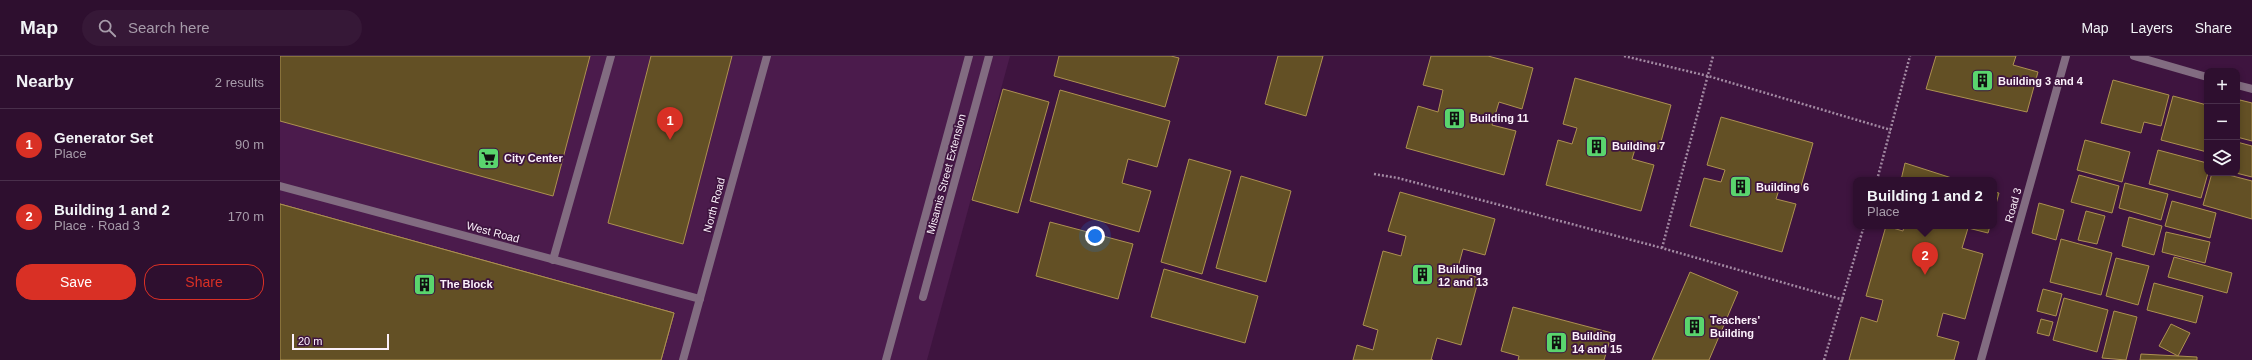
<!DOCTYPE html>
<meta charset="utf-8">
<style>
:root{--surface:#2e0f2f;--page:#361837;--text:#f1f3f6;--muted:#a79caa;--line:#492f4b;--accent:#d93025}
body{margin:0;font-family:Helvetica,sans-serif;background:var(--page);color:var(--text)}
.controls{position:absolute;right:12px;top:12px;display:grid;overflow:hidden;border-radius:8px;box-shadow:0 2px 6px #0003}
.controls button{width:36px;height:36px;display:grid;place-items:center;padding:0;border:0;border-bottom:1px solid var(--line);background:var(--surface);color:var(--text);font:20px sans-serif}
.scale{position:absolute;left:12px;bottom:10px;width:97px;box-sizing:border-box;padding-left:4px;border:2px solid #fcf1fb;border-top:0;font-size:11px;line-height:14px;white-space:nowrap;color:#fcf1fb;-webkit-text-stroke:3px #3e143f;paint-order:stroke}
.you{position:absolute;left:815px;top:180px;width:14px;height:14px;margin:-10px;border:3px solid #fff;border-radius:50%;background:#1a73e8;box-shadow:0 0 0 6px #1a73e833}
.badge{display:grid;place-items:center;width:26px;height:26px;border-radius:50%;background:var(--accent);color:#fff;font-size:13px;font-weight:700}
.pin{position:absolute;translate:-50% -33px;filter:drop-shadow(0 1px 2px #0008)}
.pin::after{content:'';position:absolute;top:21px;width:14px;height:12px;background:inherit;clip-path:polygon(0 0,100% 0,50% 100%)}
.popup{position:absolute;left:1573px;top:121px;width:144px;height:52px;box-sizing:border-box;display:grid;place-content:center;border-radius:8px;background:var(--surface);filter:drop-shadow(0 1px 3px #0005);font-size:13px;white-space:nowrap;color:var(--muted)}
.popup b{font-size:15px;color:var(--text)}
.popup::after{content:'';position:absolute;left:50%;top:100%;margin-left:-8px;border:8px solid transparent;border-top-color:var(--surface)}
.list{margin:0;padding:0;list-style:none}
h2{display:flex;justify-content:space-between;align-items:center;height:52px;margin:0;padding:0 16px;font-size:17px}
h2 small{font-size:13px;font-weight:400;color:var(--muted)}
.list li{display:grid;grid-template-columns:26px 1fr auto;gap:12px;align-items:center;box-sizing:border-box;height:72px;padding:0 16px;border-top:1px solid var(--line)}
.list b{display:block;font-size:15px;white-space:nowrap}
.list p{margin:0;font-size:13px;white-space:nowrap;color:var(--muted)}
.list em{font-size:13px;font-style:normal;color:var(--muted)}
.actions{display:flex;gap:8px;padding:12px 16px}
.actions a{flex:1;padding:9px 0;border:1px solid var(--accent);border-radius:16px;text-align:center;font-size:14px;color:var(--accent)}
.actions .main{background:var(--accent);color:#fff}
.icon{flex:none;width:22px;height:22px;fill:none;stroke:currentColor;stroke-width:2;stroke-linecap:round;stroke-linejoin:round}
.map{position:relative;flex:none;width:1972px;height:304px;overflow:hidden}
header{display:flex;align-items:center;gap:24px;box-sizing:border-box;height:56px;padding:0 20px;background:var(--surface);border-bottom:1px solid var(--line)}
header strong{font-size:19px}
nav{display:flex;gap:22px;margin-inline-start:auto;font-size:14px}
.search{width:280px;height:36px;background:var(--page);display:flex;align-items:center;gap:10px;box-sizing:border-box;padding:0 14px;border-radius:22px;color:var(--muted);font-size:15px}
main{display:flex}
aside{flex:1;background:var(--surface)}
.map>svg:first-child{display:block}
.built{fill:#4b1b4c}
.building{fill:#635025;stroke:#ad9151}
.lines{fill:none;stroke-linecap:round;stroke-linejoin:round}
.path{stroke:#a38aa3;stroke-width:2.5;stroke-dasharray:2 2;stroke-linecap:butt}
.service{stroke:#826c81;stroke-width:8}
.minor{stroke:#826c81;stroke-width:8}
.labels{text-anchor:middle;stroke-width:3.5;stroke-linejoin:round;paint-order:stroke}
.poi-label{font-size:11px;font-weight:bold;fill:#fcf1fb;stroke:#3e143f;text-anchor:start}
.street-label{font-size:11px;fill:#fcf1fb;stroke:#3e143f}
</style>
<header>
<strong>Map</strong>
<div class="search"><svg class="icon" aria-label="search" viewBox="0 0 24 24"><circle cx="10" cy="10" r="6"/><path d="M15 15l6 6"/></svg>Search here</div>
<nav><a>Map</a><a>Layers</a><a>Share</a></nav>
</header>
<main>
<aside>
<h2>Nearby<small>2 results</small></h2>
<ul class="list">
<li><span class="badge">1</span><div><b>Generator Set</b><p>Place</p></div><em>90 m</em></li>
<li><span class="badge">2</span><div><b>Building 1 and 2</b><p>Place · Road 3</p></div><em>170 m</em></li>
</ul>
<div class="actions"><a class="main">Save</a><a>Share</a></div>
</aside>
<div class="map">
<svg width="1972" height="304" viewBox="0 0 1972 304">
<rect width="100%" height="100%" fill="#3e143f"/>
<polygon class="built" points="0,0 730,0 647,304 0,304"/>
<g class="building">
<polygon points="0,0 310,0 273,140 0,65"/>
<polygon points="371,0 452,0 403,188 328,167"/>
<polygon points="779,0 891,0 899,2 885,51 774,20"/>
<polygon points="998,0 1043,0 1026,60 985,48"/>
<polygon points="1151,0 1208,0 1253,12 1242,53 1219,46 1212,69 1236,75 1224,119 1126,92 1138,50 1158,56 1163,34 1143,29"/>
<polygon points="1656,0 1736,0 1733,9 1758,16 1747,56 1646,33"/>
<polygon points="1295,22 1391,49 1379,93 1357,87 1352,103 1374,109 1361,155 1266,129 1278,84 1292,88 1297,72 1283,68"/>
<polygon points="1833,24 1889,39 1881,70 1864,66 1861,77 1821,67"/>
<polygon points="723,33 769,46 738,157 692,144"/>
<polygon points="780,34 890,65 877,111 848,103 842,127 871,135 859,176 750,145"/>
<polygon points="1893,40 1927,49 1927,96 1881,84"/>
<polygon points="1960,44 1972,47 1972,85 1957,81 1957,55"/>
<polygon points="1441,61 1533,87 1520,134 1501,128 1496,143 1516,148 1502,196 1410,170 1424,122 1441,126 1445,114 1427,109"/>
<polygon points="1805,84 1850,96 1842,126 1797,114"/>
<polygon points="1957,86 1972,90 1972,121 1956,117"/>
<polygon points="1878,94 1927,107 1928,117 1921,142 1869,128"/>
<polygon points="909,103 951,115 922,218 881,206"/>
<polygon points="1625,107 1678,124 1621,124"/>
<polygon points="1932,117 1941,117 1972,125 1972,163 1923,149"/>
<polygon points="1799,119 1839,130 1832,157 1791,146"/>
<polygon points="961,120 1011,135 986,226 936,212"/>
<polygon points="1845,127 1888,138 1881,164 1839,152"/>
<polygon points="1120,136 1215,163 1205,199 1183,193 1177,215 1199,222 1181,289 1157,282 1151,304 1153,304 1073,304 1077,289 1093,294 1098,274 1083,269 1103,195 1121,200 1126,180 1108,175"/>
<polygon points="1714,136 1719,137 1714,155"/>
<polygon points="1892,145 1936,157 1930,182 1885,170"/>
<polygon points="1759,147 1784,154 1776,184 1752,177"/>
<polygon points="0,148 394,257 381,304 0,304"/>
<polygon points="0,148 394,257 381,304 0,304"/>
<polygon points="1806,155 1825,160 1817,188 1798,184"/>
<polygon points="1849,161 1882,170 1874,199 1842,190"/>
<polygon points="770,166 853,188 838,243 756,220"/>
<polygon points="1606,170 1623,175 1624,170 1710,170 1708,177 1688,172 1682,192 1703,198 1685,263 1663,257 1657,280 1679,286 1674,304 1569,304 1581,261 1597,266 1603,244 1586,240"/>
<polygon points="1886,176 1930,186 1925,207 1882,196"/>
<polygon points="1781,183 1832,197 1821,239 1770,226"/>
<polygon points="1894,201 1952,217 1947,237 1888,221"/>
<polygon points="1836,202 1869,210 1858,249 1826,240"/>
<polygon points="884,213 978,240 965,287 871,261"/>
<polygon points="1410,216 1458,236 1429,304 1372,304"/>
<polygon points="1874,227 1923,240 1916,267 1867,254"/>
<polygon points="1763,233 1782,238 1776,260 1757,255"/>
<polygon points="1784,242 1828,254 1817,296 1773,284"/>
<polygon points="1233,251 1332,277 1324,304 1238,304 1239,300 1221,295"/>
<polygon points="1834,255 1857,261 1846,304 1822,302"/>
<polygon points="1761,263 1773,266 1769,280 1757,277"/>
<polygon points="1891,268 1910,277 1898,300 1879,290"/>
<polygon points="1861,298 1917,301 1917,304 1860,304"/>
</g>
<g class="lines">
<g class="path">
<polyline points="1344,0 1428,20 1611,74"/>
<polyline points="1094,118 1118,122 1382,192 1564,244"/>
<polyline points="1597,124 1630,0"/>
<polyline points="1382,192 1433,0"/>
<polyline points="1544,304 1584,170"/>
</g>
<g class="service">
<polyline points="0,130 420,243"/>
<polyline points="273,204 331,0"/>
<polyline points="403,304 487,0"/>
<polyline points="606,304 689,0"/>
</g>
<g class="minor">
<polyline points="1854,0 1927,21"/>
<polyline points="1957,29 1972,33"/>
<polyline points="643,241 709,0"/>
<polyline points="1701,304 1786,0"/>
</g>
</g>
<defs>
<symbol id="building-square" viewBox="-11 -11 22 22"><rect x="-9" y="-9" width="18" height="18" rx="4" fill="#5ad56e" stroke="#3e143f"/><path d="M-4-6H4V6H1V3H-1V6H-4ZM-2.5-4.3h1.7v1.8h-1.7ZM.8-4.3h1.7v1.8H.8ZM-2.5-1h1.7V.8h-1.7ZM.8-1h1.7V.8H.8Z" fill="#111"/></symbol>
<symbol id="supermarket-square" viewBox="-11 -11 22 22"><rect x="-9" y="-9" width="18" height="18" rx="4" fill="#5ad56e" stroke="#3e143f"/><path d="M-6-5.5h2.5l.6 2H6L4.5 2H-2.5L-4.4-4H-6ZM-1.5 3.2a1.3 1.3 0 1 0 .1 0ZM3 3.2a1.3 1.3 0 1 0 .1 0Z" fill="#111"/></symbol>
</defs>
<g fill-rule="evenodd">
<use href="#building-square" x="1690" y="12" width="25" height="25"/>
<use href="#building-square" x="1162" y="50" width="25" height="25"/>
<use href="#building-square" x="1304" y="78" width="25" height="25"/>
<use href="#supermarket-square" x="196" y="90" width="25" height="25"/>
<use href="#building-square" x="1448" y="118" width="25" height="25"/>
<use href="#building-square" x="1130" y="206" width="25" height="25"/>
<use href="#building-square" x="132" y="216" width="25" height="25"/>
<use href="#building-square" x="1402" y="258" width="25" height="25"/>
<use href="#building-square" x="1264" y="274" width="25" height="25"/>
</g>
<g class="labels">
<g class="poi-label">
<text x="1718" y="29">Building 3 and 4</text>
<text x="1190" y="66">Building 11</text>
<text x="1332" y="94">Building 7</text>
<text x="224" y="106">City Center</text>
<text x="1476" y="135">Building 6</text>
<text x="1158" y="217">Building<tspan x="1158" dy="13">12 and 13</tspan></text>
<text x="160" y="232">The Block</text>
<text x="1430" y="268">Teachers'<tspan x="1430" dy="13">Building</tspan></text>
<text x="1292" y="284">Building<tspan x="1292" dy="13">14 and 15</tspan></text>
</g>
<g class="street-label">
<text transform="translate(666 118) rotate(-75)" y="4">Misamis Street Extension</text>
<text transform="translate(434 149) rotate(-75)" y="4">North Road</text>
<text transform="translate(1733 149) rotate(-74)" y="4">Road 3</text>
<text transform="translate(213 176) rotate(15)" y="4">West Road</text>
</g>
</g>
</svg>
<div class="controls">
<button>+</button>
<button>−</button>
<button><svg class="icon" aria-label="layers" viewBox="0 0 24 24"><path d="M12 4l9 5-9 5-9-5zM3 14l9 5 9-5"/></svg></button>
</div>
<div class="scale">20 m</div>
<div class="you"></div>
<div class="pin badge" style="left:390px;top:84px">1</div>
<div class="pin badge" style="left:1645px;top:219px">2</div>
<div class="popup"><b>Building 1 and 2</b>Place</div>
</div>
</main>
